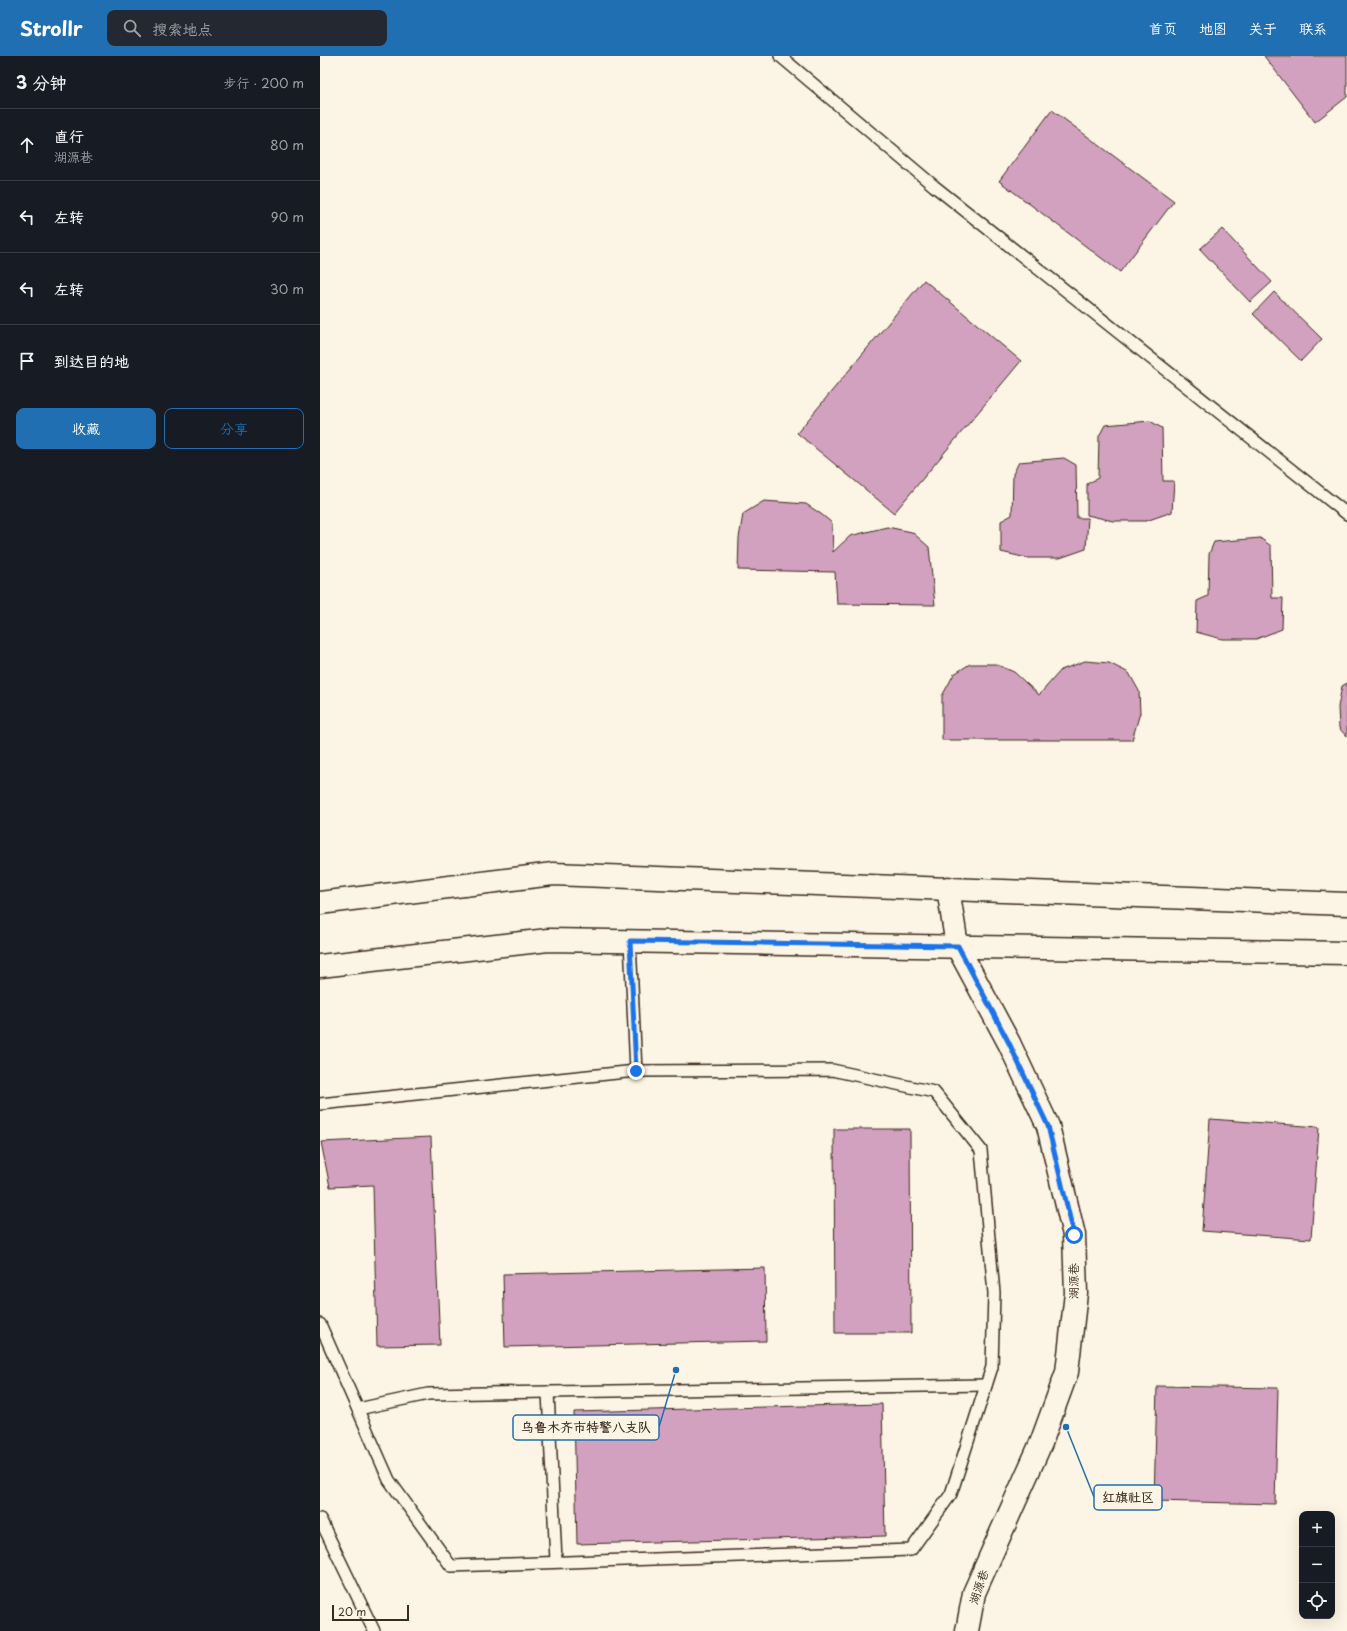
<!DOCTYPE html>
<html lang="zh">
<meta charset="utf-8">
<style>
:root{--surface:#171b24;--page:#242831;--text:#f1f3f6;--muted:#9ea1a6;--line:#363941;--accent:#1f6fb2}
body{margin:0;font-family:"Playpen Sans","LXGW WenKai TC",sans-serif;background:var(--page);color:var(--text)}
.controls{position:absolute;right:12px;bottom:12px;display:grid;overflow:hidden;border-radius:8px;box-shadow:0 4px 16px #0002}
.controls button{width:36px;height:36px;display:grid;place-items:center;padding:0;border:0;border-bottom:1px solid var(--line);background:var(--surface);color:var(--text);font:20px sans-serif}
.scale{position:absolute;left:12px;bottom:10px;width:77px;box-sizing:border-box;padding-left:4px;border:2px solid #3b2a1e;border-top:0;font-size:11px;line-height:14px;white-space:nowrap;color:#3b2a1e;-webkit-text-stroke:3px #fcf5e5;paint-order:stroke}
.stop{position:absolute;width:12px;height:12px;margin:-9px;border:3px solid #1a73e8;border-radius:50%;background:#fff}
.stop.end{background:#1a73e8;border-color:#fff;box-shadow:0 1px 4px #0008}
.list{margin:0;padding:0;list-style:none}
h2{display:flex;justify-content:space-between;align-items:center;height:52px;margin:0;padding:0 16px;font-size:17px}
h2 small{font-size:13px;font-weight:400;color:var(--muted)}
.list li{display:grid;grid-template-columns:26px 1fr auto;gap:12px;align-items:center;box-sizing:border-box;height:72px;padding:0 16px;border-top:1px solid var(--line)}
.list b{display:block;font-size:15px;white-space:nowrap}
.list p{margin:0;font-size:13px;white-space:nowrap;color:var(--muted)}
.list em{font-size:13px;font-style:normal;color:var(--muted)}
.actions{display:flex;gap:8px;padding:12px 16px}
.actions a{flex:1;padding:9px 0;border:1px solid var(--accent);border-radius:8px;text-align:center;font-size:14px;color:var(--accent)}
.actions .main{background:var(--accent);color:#fff}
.icon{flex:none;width:22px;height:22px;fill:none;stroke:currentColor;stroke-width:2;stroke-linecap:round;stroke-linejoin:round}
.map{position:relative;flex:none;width:1027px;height:1575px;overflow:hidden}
header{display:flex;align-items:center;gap:24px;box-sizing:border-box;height:56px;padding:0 20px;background:var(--accent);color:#fff}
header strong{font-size:19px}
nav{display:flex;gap:22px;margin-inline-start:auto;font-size:14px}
.search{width:280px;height:36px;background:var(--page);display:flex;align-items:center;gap:10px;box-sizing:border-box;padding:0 14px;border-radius:8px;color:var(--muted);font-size:15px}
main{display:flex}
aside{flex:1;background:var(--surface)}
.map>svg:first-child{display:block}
.building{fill:#d2a1bf;stroke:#3b2a1e}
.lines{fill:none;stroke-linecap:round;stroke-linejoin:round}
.lane-casing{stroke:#3b2a1e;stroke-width:14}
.street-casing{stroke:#3b2a1e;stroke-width:25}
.secondary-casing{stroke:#3b2a1e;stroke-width:25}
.lane{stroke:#fcf5e5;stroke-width:11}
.street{stroke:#fcf5e5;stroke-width:22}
.secondary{stroke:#fcf5e5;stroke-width:22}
.route{stroke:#1a73e8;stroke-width:5}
.labels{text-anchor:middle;stroke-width:3;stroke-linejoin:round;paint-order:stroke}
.street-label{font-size:12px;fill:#3b2a1e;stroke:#fcf5e5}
.leader{fill:none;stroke:#1f6fb2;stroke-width:1.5}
.callout-dot{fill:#1f6fb2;stroke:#fcf5e5;stroke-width:1.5}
.callout{fill:#fcf5e5;stroke:#1f6fb2;stroke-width:1.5}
.callout-label{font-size:13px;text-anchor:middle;font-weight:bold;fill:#3b2a1e}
</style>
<header>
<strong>Strollr</strong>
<div class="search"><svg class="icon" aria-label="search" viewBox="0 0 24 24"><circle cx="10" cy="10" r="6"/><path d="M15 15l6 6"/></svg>搜索地点</div>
<nav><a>首页</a><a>地图</a><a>关于</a><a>联系</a></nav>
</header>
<main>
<aside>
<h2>3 分钟<small>步行 · 200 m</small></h2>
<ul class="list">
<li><svg class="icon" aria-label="ahead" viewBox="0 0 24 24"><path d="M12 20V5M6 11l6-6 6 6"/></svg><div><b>直行</b><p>湖源巷</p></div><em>80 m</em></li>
<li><svg class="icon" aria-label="left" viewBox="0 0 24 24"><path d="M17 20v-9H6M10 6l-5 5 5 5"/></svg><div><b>左转</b></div><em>90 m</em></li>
<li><svg class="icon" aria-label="left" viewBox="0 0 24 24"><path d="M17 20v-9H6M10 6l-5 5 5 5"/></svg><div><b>左转</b></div><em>30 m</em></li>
<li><svg class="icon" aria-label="arrive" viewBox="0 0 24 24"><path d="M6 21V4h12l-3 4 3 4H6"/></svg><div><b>到达目的地</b></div></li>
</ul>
<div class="actions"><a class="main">收藏</a><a>分享</a></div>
</aside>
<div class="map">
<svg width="1027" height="1575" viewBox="0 0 1027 1575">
<rect width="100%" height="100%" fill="#fcf5e5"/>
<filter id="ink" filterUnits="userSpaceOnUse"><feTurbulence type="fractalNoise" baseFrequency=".025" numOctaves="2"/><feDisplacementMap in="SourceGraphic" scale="8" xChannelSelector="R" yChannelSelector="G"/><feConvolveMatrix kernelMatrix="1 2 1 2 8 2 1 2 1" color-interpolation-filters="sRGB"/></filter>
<g filter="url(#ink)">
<g class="building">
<polygon points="944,0 1027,0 1027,41 995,66"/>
<polygon points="732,54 854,145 800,216 679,125"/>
<polygon points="902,173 952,226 930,246 880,193"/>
<polygon points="604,224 701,305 574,457 477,377"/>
<polygon points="954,236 1002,283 981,305 933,258"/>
<polygon points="830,365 842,372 843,425 854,425 852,456 826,465 793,465 767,459 767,428 778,422 779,380 785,369"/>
<polygon points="744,402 756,409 757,462 768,462 766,493 740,502 707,502 681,496 681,465 692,459 693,418 699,406"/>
<polygon points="444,445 486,448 501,458 512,467 513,496 530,480 567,471 592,476 609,491 615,549 517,548 515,516 418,514 419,482 423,458"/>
<polygon points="940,482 951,490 952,542 963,542 962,573 936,583 902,583 876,576 877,545 888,540 889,498 894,486"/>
<polygon points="765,605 789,607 809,617 819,635 820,657 812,684 622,684 622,640 634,618 650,608 675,608 694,616 719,639 741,614"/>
<polygon points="1027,627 1027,681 1019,672 1018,651 1022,630"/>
<polygon points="890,1063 999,1071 991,1183 882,1175"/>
<polygon points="514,1073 590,1073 591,1277 515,1277"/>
<polygon points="111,1081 120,1289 57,1290 53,1129 10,1131 1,1086"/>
<polygon points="445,1212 446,1285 185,1291 183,1218"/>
<polygon points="837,1330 958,1332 955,1448 834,1445"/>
<polygon points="562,1348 565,1480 257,1488 254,1356"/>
</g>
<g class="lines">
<defs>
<g id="lane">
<polyline points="460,0 614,130 1027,458"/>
<polyline points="310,885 316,1015"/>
<polyline points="0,1048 316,1015 512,1014 614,1036 661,1094 674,1237 672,1311 631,1438 591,1494 131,1510 69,1424 0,1268"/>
<polyline points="228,1336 236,1505"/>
<polyline points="38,1353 108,1338 666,1329"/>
<polyline points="0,1463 54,1575"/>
</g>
<polyline id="street" points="628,832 637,890 689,987 728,1070 754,1179 756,1237 747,1316 721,1387 654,1537 647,1575"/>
<g id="secondary">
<polyline points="0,847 233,818 1027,848"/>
<polyline points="0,910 228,884 1027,897"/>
</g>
</defs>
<use href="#lane" class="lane-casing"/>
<use href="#street" class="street-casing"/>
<use href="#secondary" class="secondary-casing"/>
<use href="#lane" class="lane"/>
<use href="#street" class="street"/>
<use href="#secondary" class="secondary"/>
</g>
</g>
<g class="lines" filter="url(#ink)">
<polyline class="route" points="316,1015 310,885 638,890 689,987 728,1070 754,1179"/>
</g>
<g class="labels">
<g class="street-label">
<text transform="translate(754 1225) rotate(-90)" y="4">湖源巷</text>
<text transform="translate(659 1531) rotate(-71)" y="4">湖源巷</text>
</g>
</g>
<path class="leader" d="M356 1314L339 1371M746 1371L774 1441"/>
<g class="callout-dot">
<circle cx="356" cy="1314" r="4"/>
<circle cx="746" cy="1371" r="4"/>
</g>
<g class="callout">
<rect x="193" y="1359" width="146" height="25" rx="4"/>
<rect x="774" y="1429" width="68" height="25" rx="4"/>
</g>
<g class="callout-label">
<text x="266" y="1376">乌鲁木齐市特警八支队</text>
<text x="808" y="1446">红旗社区</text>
</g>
</svg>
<div class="controls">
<button>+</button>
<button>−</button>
<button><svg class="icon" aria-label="locate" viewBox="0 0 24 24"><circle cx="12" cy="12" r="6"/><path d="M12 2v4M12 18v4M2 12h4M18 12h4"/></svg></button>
</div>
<div class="scale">20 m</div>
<div class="stop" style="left:754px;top:1179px"></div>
<div class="stop end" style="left:316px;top:1015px"></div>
</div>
</main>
